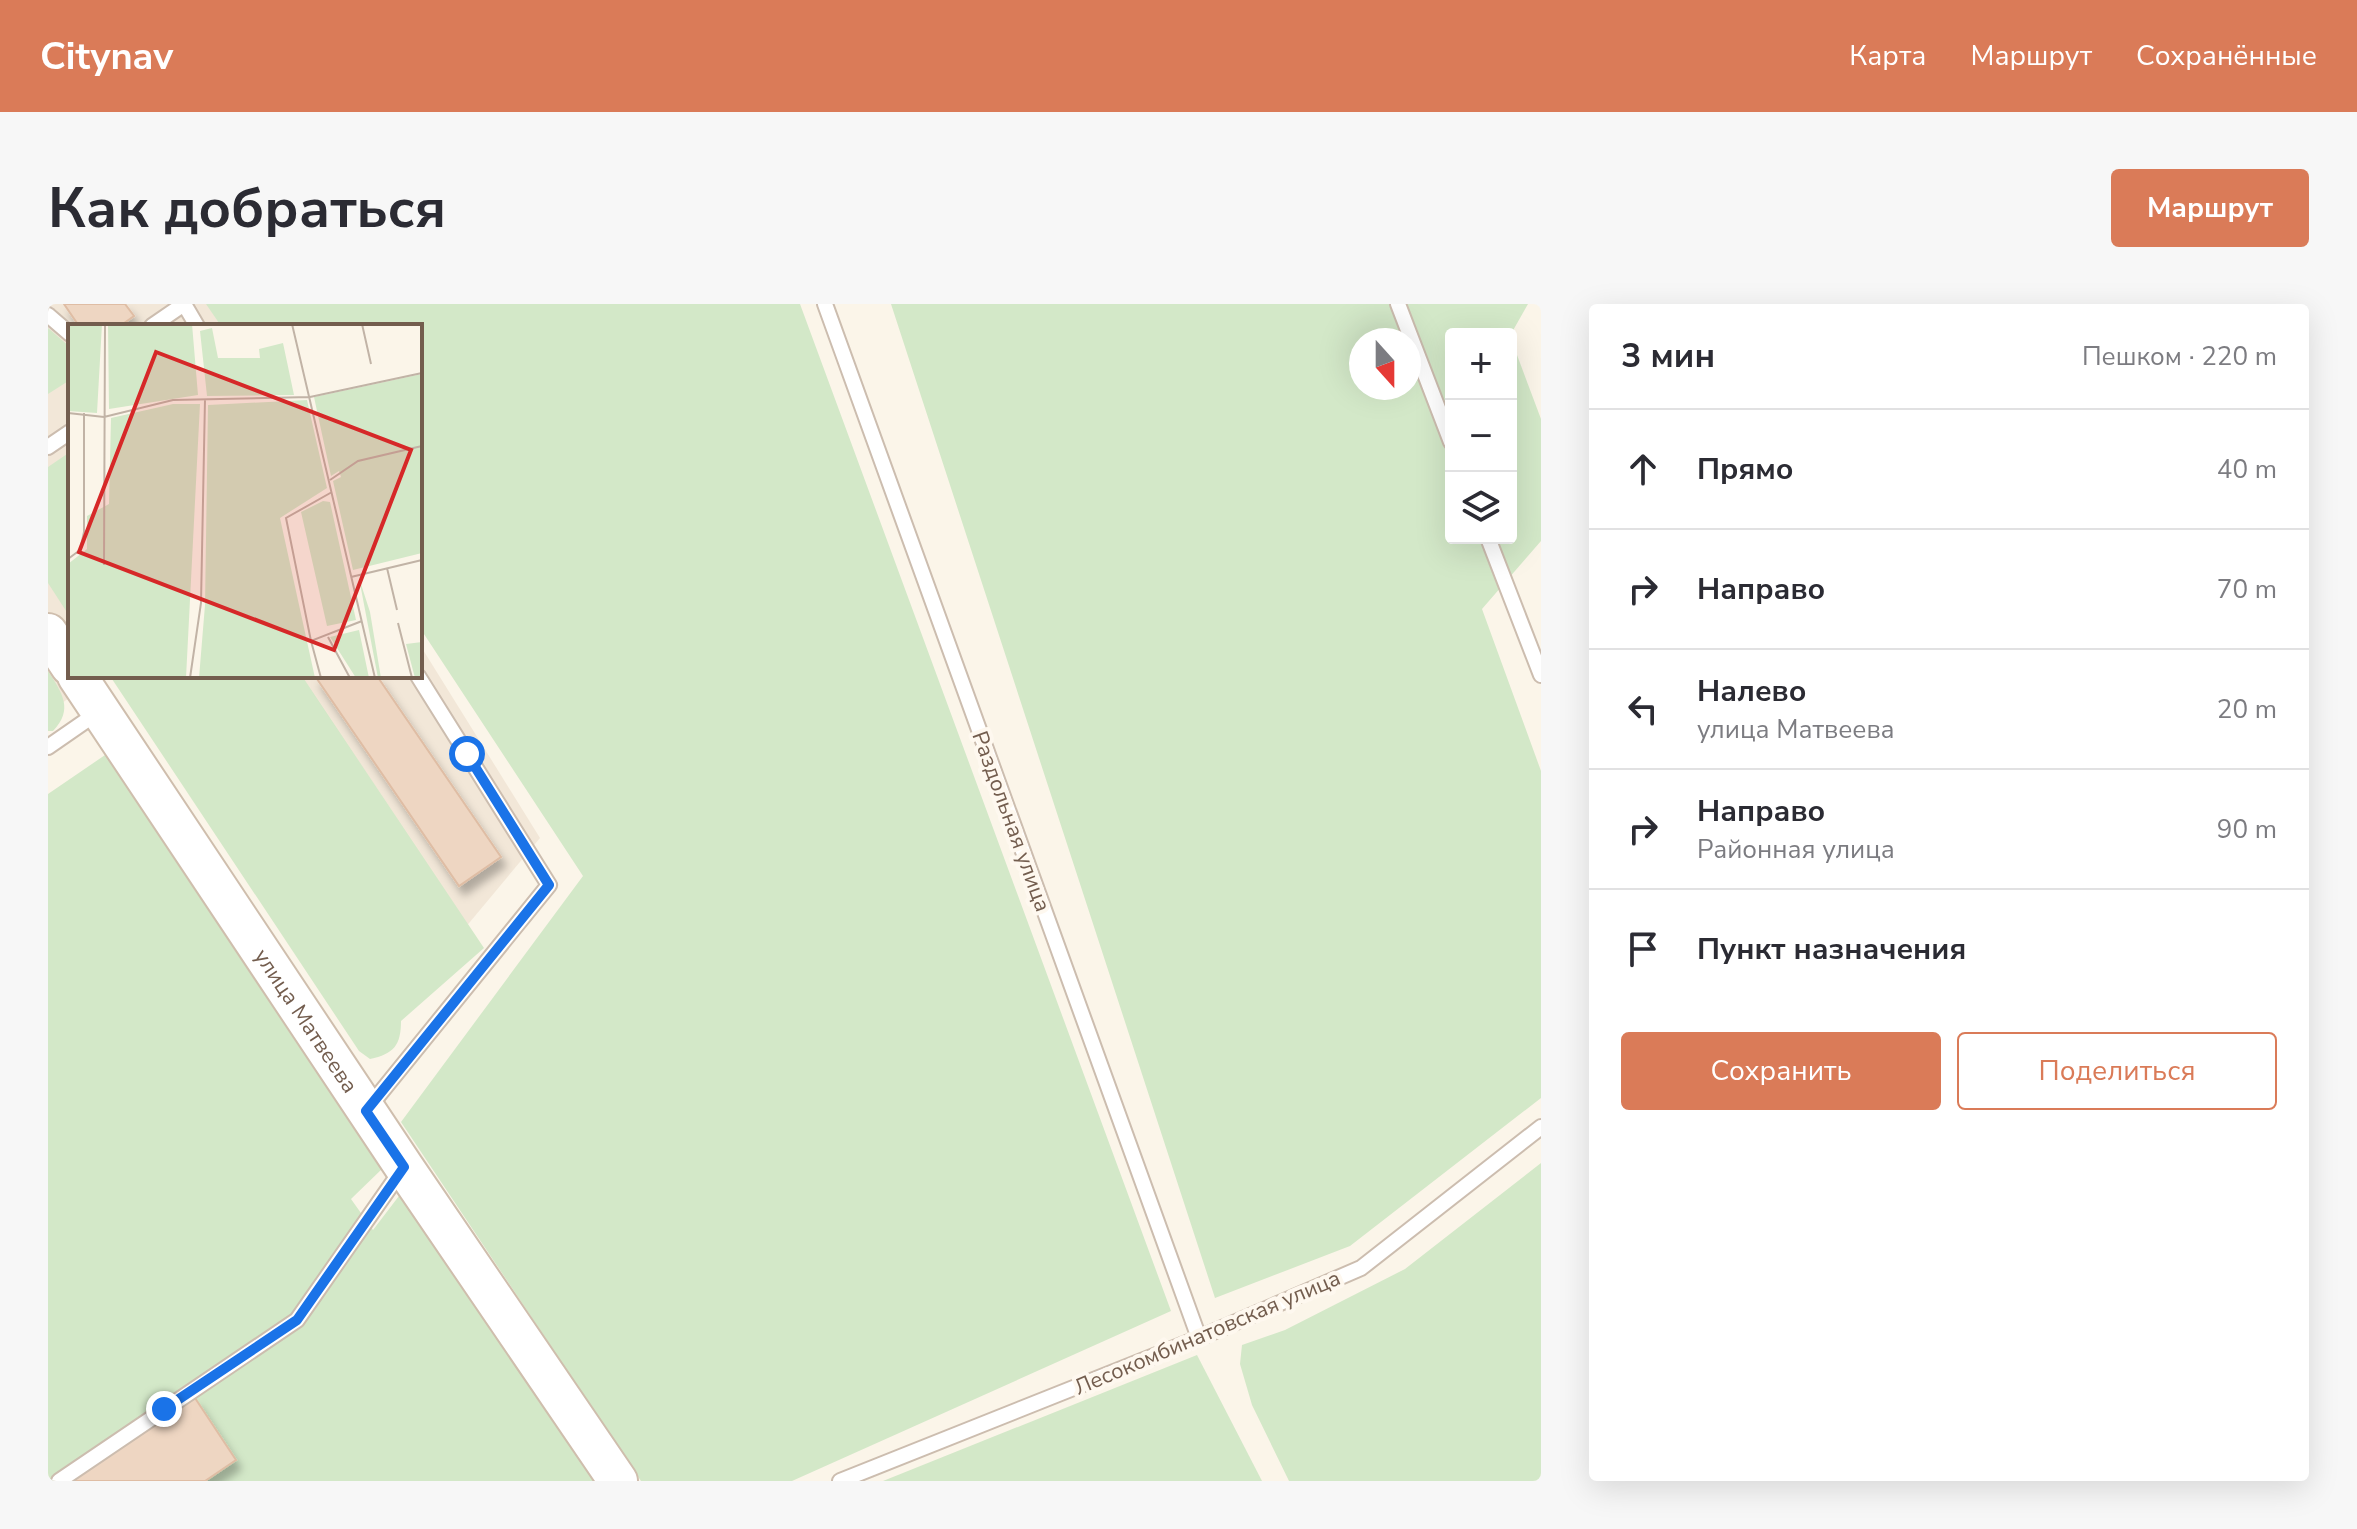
<!DOCTYPE html>
<html lang="ru">
<meta charset="utf-8">
<style>
:root{--surface:#fff;--page:#f7f7f7;--text:#2b2b33;--muted:#7c7c81;--line:#e1e1e2;--accent:#da7b58}
body{margin:0;font-family:"Nunito Sans",sans-serif;background:var(--page);color:var(--text)}
.controls{position:absolute;right:24px;top:24px;display:grid;overflow:hidden;border-radius:8px;box-shadow:0 8px 32px #0002}
.controls button{width:72px;height:72px;display:grid;place-items:center;padding:0;border:0;border-bottom:2px solid var(--line);background:var(--surface);color:var(--text);font:40px sans-serif}
.compass{position:absolute;left:1301px;top:24px;width:72px;height:72px;border-radius:50%;background:var(--surface);box-shadow:0 8px 32px #0002;rotate:159deg}
.stop{position:absolute;width:24px;height:24px;margin:-18px;border:6px solid #1a73e8;border-radius:50%;background:#fff}
.stop.end{background:#1a73e8;border-color:#fff;box-shadow:0 2px 8px #0008}
.list{margin:0;padding:0;list-style:none}
h2{display:flex;justify-content:space-between;align-items:center;height:104px;margin:0;padding:0 32px;font-size:34px}
h2 small{font-size:26px;font-weight:400;color:var(--muted)}
.list li{display:grid;grid-template-columns:52px 1fr auto;gap:24px;align-items:center;box-sizing:border-box;height:120px;padding:0 32px;border-top:2px solid var(--line)}
.list b{display:block;font-size:30px;white-space:nowrap}
.list p{margin:0;font-size:26px;white-space:nowrap;color:var(--muted)}
.list em{font-size:26px;font-style:normal;color:var(--muted)}
.actions{display:flex;gap:16px;padding:24px 32px}
.actions a{flex:1;padding:18px 0;border:2px solid var(--accent);border-radius:8px;text-align:center;font-size:28px;color:var(--accent)}
.actions .main{background:var(--accent);color:#fff}
.icon{flex:none;width:44px;height:44px;fill:none;stroke:currentColor;stroke-width:2;stroke-linecap:round;stroke-linejoin:round}
.map{position:relative;flex:none;width:1493px;height:1177px;overflow:hidden;border-radius:8px}
header{display:flex;align-items:center;gap:48px;box-sizing:border-box;height:112px;padding:0 40px;background:var(--accent);color:#fff}
header strong{font-size:38px}
nav{display:flex;gap:44px;margin-inline-start:auto;font-size:28px}
.intro{display:flex;align-items:center;justify-content:space-between;box-sizing:border-box;height:192px;padding:0 48px}
h1{margin:0;font-size:56px}
.button{padding:20px 36px;border-radius:8px;background:var(--accent);color:#fff;font-size:28px;font-weight:700}
main{display:flex;gap:48px;padding:0 48px}
aside{flex:1;background:var(--surface);border-radius:8px;box-shadow:0 8px 32px #0002}
.map>svg:first-child{display:block}
.residential{fill:#f2e7d8}
.green{fill:#d3e8c8;fill-rule:evenodd}
.building{fill:#eed6c2;stroke:#dfbda4;stroke-width:2;filter:url(#shadow)}
.lines{fill:none;stroke-linecap:round;stroke-linejoin:round}
.lane-casing{stroke:#ccbdaf;stroke-width:18}
.secondary-casing{stroke:#cfbead;stroke-width:42}
.lane{stroke:#fff;stroke-width:14}
.secondary{stroke:#fff;stroke-width:38}
.route{stroke:#1a73e8;stroke-width:10}
.labels{text-anchor:middle;stroke-width:8;stroke-linejoin:round;paint-order:stroke}
.street-label{font-size:22px;fill:#735d4e;stroke:#fef8ef}
.inset-road{fill:none;stroke:#c1b3a6;stroke-width:2}
.view{fill:#d62828;fill-opacity:0.15;stroke:#d62828;stroke-width:4}
.inset-edge{fill:none;stroke:#735d4e;stroke-width:4}
</style>
<header>
<strong>Citynav</strong>
<nav><a>Карта</a><a>Маршрут</a><a>Сохранённые</a></nav>
</header>
<div class="intro"><h1>Как добраться</h1><a class="button">Маршрут</a></div>
<main>
<div class="map">
<svg width="1493" height="1177" viewBox="0 0 1493 1177">
<defs>
<filter id="shadow"><feDropShadow dx="5" dy="9" stdDeviation="4" flood-color="#0004"/></filter>
</defs>
<rect width="100%" height="100%" fill="#fbf5e9"/>
<g class="residential">
<polygon points="0,0 159,0 173,22 22,22 22,372 52,372 0,409"/>
<polygon points="372,341 492,534 326,733 91,372 372,372"/>
</g>
<g class="green">
<polygon points="158,0 752,0 1123,1007 744,1177 593,1177 353,818 535,572 372,324 372,22 173,22"/>
<path d="M843,0H1480L1463,30H1403V234H1463V35L1493,115V237L1434,305L1493,467V794L1302,942L1167,994ZM1313,36H1361V84H1313Z"/>
<polygon points="0,24 22,43 22,76 0,90"/>
<polygon points="22,148 22,313 0,279 0,163"/>
<path d="M0,367C14,389 26,405 5,427H0Z"/>
<path d="M62,372H254L436,644L353,717C353,741 346,750 322,755L311,747Z"/>
<polygon points="60,449 336,863 303,895 325,926 354,888 547,1177 0,1177 0,490"/>
<polygon points="1493,859 1493,1177 1241,1177 1204,1101 1192,1060 1194,1041 1237,1026 1357,965"/>
<polygon points="1149,1051 1214,1177 835,1177"/>
</g>
<g class="building">
<polygon points="16,0 77,0 86,12 72,22 31,22"/>
<polygon points="267,372 329,372 453,553 411,582"/>
<polygon points="147,1094 188,1156 157,1177 24,1177"/>
</g>
<g class="lines">
<defs>
<g id="lane">
<polyline points="777,0 1151,1034"/>
<polyline points="1350,0 1403,138"/>
<polyline points="0,11 22,30"/>
<polyline points="104,22 136,0 149,22"/>
<polyline points="0,143 22,128"/>
<polyline points="1440,234 1493,371"/>
<polyline points="0,443 52,407"/>
<polyline points="321,803 501,581 370,372"/>
<polyline points="11,1177 249,1016 353,867"/>
<polyline points="792,1177 1151,1034 1313,964 1493,823"/>
</g>
<g id="secondary">
<polyline points="0,329 22,362"/>
<path id="s1" d="M29,372L356,863L570,1177"/>
</g>
</defs>
<use href="#lane" class="lane-casing"/>
<use href="#secondary" class="secondary-casing"/>
<use href="#lane" class="lane"/>
<use href="#secondary" class="secondary"/>
</g>
<g class="lines">
<polyline class="route" points="116,1105 249,1016 356,863 318,807 501,581 419,450"/>
</g>
<g class="labels">
<g class="street-label">
<text transform="translate(964 517) rotate(70)" y="8">Раздольная улица</text>
<text dy="8" stroke="none"><textPath href="#s1" startOffset="414">улица Матвеева</textPath></text>
<text transform="translate(1159 1028) rotate(-23)" y="8">Лесокомбинатовская улица</text>
</g>
</g>
<g transform="translate(20 20)">
<rect width="354" height="354" fill="#fbf5e9"/>
<path d="M0,0H34L29,89L0,87ZM40,0H124L130,71L41,85ZM144,4L150,34H192L191,25L215,19L226,71L139,72L132,7ZM354,50V229L285,246L265,157L273,153L271,147L263,152L246,73ZM239,76L259,164L212,194L247,354H131L137,281L140,81ZM105,80H132L118,354H0V240L19,225V192L41,180L43,94ZM255,177L262,178L288,296L259,302L233,188ZM291,254L302,288L313,354H310ZM291,306L301,354H288L262,313ZM354,318V354H347L338,320Z" fill="#d3e8c8"/>
<path class="inset-road" d="M224,0L307,354M294,0L303,40M0,89L36,93L105,76L242,73L354,49M262,156L290,137L354,122M264,168L218,194L243,317L294,297M0,235L12,226L16,208V89M36,241L37,0M319,244L329,286M283,253L354,236M330,299L344,354M260,313L282,354M243,317L253,354M122,354L133,279L137,75"/>
<path class="view" d="M88,28L343,126L266,326L11,228Z"/>
<rect width="354" height="354" class="inset-edge"/>
</g>
</svg>
<div class="controls">
<button>+</button>
<button>−</button>
<button><svg class="icon" aria-label="layers" viewBox="0 0 24 24"><path d="M12 4l9 5-9 5-9-5zM3 14l9 5 9-5"/></svg></button>
</div>
<svg class="compass" viewBox="-18 -18 36 36"><path d="M0-13l5 13h-10z" fill="#e53935"/><path d="M0 13l5-13h-10z" fill="#7c7c81"/></svg>
<div class="stop" style="left:419px;top:450px"></div>
<div class="stop end" style="left:116px;top:1105px"></div>
</div>
<aside>
<h2>3 мин<small>Пешком · 220 m</small></h2>
<ul class="list">
<li><svg class="icon" aria-label="ahead" viewBox="0 0 24 24"><path d="M12 20V5M6 11l6-6 6 6"/></svg><div><b>Прямо</b></div><em>40 m</em></li>
<li><svg class="icon" aria-label="right" viewBox="0 0 24 24"><path d="M7 20v-9h11M14 6l5 5-5 5"/></svg><div><b>Направо</b></div><em>70 m</em></li>
<li><svg class="icon" aria-label="left" viewBox="0 0 24 24"><path d="M17 20v-9H6M10 6l-5 5 5 5"/></svg><div><b>Налево</b><p>улица Матвеева</p></div><em>20 m</em></li>
<li><svg class="icon" aria-label="right" viewBox="0 0 24 24"><path d="M7 20v-9h11M14 6l5 5-5 5"/></svg><div><b>Направо</b><p>Районная улица</p></div><em>90 m</em></li>
<li><svg class="icon" aria-label="arrive" viewBox="0 0 24 24"><path d="M6 21V4h12l-3 4 3 4H6"/></svg><div><b>Пункт назначения</b></div></li>
</ul>
<div class="actions"><a class="main">Сохранить</a><a>Поделиться</a></div>
</aside>
</main>
